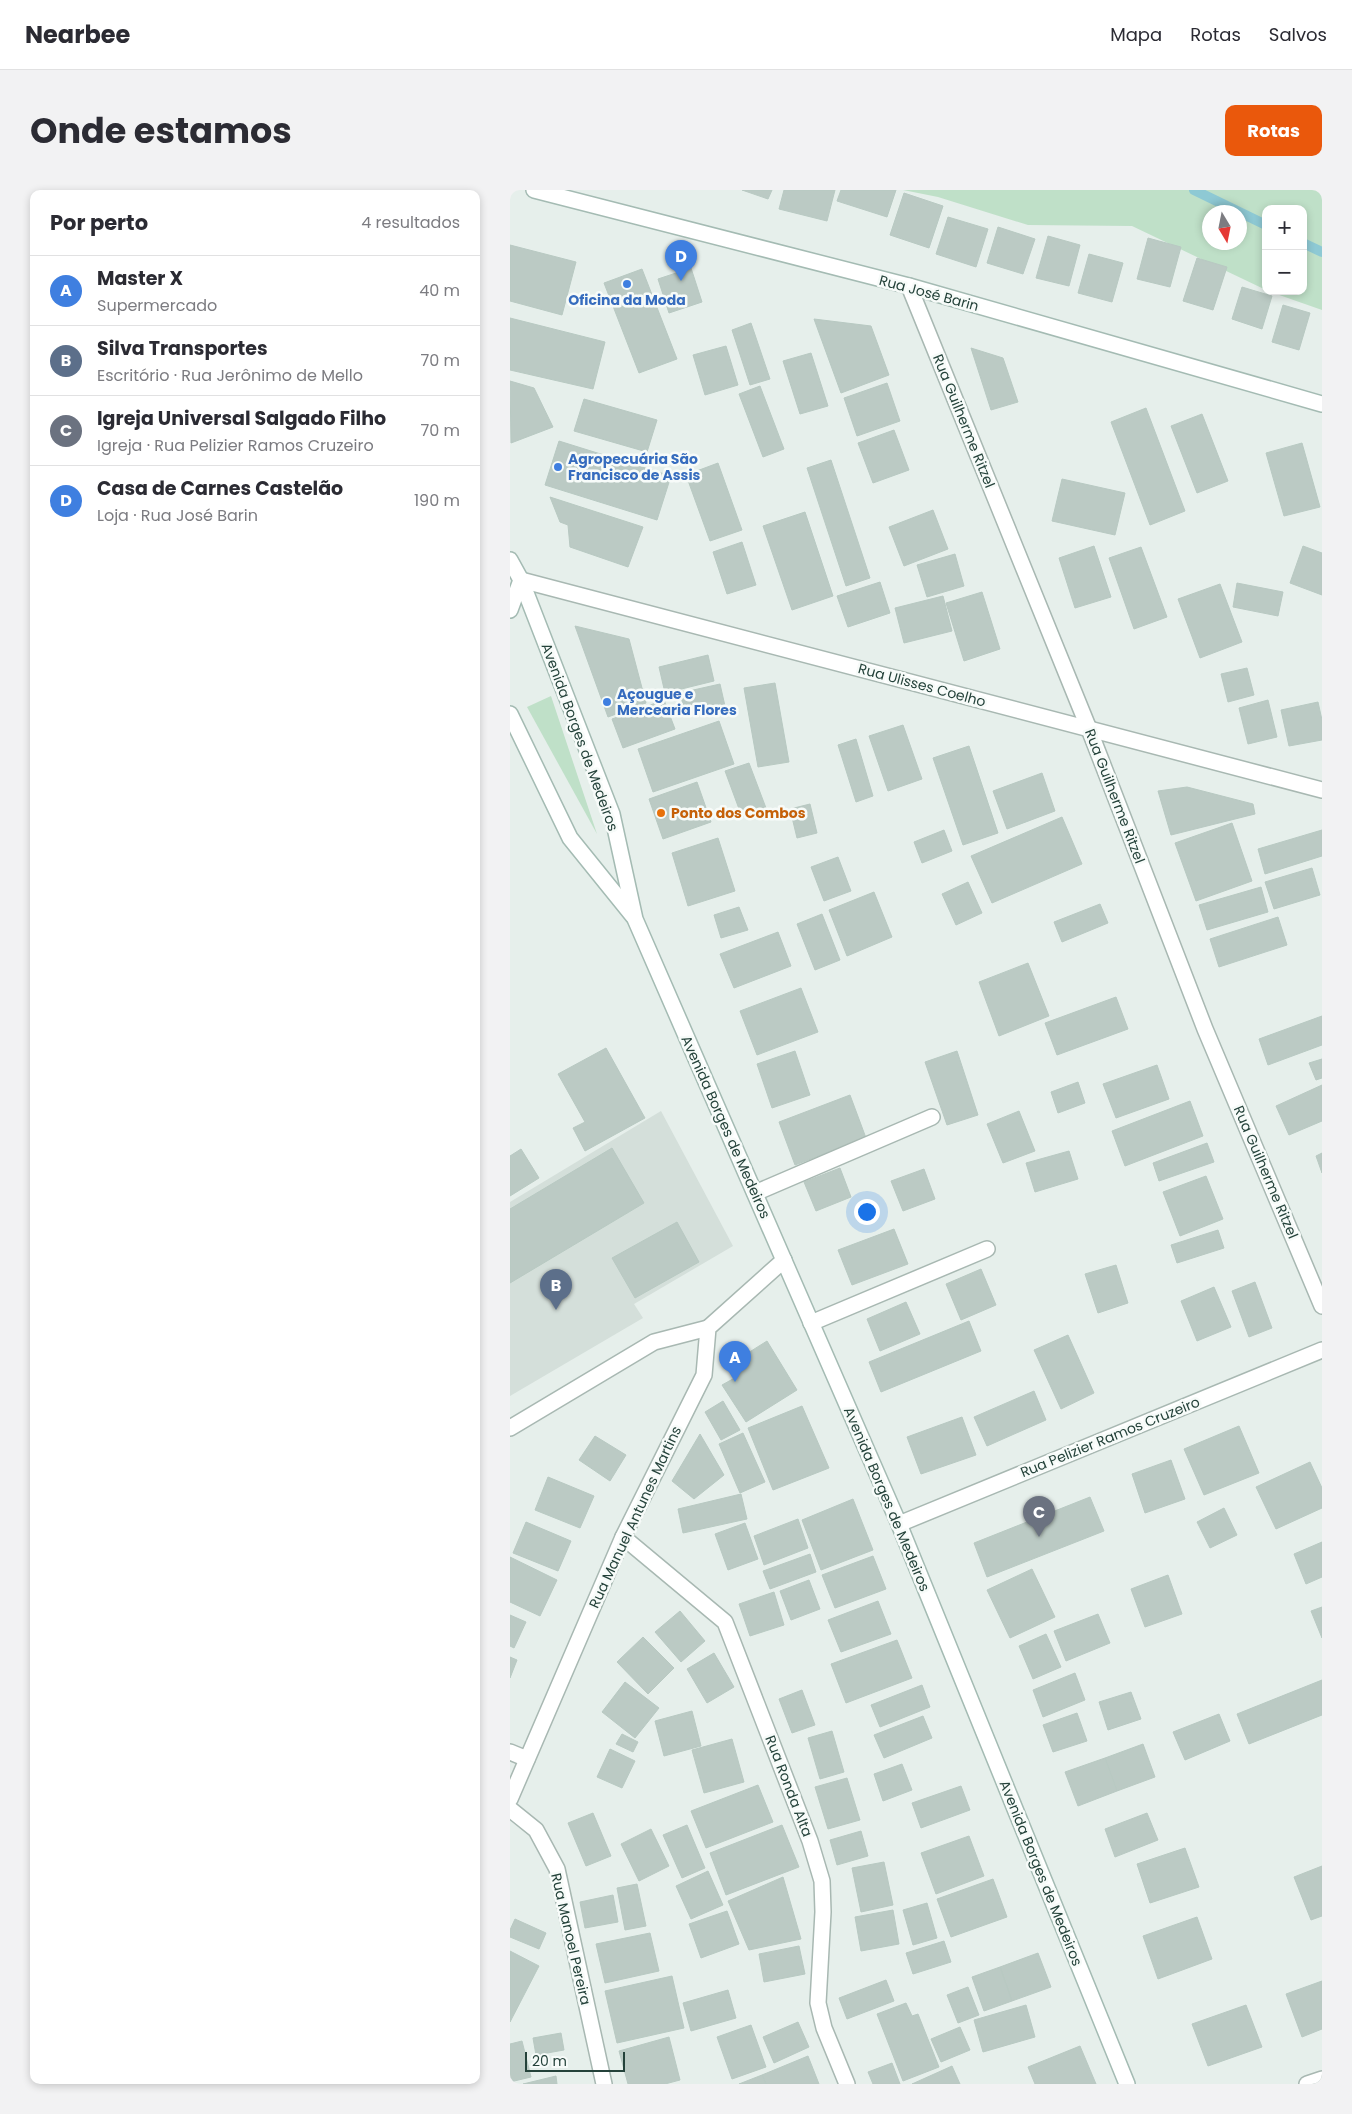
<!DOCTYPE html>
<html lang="pt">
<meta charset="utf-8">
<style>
:root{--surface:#fff;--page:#f2f2f3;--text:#2b2b33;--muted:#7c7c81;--line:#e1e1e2;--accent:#ea580c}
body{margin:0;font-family:Poppins,sans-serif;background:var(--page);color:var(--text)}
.controls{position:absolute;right:15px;top:15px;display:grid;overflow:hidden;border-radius:10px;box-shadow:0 2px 8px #0003}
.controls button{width:45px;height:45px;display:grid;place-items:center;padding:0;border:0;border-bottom:1px solid var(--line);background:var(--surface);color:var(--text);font:25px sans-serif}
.compass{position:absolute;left:692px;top:15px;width:45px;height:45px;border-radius:50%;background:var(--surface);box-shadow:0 2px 8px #0003;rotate:170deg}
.scale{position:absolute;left:15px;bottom:12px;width:100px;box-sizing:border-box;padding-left:5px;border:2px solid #24423a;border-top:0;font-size:14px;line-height:18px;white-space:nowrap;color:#24423a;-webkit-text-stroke:4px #f7fbf9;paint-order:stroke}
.you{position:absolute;left:356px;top:1021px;width:18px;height:18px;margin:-12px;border:4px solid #fff;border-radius:50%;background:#1a73e8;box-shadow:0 0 0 8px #1a73e833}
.badge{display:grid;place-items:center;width:32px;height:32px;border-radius:50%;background:var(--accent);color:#fff;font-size:16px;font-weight:700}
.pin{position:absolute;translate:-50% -41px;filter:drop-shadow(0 1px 2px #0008)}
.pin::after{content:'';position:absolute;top:26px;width:18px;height:15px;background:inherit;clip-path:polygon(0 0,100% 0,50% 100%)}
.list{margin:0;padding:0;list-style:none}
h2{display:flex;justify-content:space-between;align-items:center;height:65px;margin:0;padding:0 20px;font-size:21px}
h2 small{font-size:16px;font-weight:400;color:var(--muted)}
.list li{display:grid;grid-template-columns:32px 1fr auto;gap:15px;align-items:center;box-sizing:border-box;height:70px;padding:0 20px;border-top:1px solid var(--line)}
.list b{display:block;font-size:19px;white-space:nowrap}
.list p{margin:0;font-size:16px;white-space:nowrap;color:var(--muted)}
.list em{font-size:16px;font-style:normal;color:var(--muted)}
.map{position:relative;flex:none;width:812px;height:1894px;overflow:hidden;border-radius:10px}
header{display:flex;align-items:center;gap:30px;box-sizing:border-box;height:70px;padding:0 25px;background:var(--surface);border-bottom:1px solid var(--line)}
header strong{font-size:24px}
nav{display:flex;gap:28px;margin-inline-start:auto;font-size:18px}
.intro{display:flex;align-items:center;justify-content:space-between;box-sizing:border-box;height:120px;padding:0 30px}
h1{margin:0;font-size:35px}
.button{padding:12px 22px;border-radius:10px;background:var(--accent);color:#fff;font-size:18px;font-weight:700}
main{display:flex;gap:30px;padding:0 30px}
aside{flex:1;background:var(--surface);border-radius:10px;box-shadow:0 2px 8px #0003}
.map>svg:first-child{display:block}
.built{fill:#d4dfda}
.green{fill:#bfe0c8;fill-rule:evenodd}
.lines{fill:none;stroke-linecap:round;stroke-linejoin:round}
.stream{stroke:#8ec9d4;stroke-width:10}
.building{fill:#bbcac4;stroke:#b8c9c2}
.lane-casing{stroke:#a8b8b2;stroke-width:18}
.street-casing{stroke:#a8b8b2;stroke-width:18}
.secondary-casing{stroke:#a4bbb3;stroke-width:18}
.lane{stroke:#fff;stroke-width:15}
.street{stroke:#fff;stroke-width:15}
.secondary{stroke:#fff;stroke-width:15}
.shop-dot{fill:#3f7fe0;stroke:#f7fbf9;stroke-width:2}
.food-dot{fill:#e8710a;stroke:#f7fbf9;stroke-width:2}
.labels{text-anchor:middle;stroke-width:5;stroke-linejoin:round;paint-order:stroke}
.street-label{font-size:14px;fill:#24423a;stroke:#f7fbf9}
.shop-label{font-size:14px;font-weight:bold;fill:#366cbe;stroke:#f7fbf9;text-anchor:start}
.food-label{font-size:14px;font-weight:bold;fill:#c56008;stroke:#f7fbf9;text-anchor:start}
</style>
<header>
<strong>Nearbee</strong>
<nav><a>Mapa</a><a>Rotas</a><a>Salvos</a></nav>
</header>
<div class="intro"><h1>Onde estamos</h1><a class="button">Rotas</a></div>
<main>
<aside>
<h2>Por perto<small>4 resultados</small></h2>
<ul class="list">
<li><span class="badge" style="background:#3f7fe0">A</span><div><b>Master X</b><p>Supermercado</p></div><em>40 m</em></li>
<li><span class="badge" style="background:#5c6f8a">B</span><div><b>Silva Transportes</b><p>Escritório · Rua Jerônimo de Mello</p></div><em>70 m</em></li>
<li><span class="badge" style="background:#6b7280">C</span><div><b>Igreja Universal Salgado Filho</b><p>Igreja · Rua Pelizier Ramos Cruzeiro</p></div><em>70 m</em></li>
<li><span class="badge" style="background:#3f7fe0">D</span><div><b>Casa de Carnes Castelão</b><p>Loja · Rua José Barin</p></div><em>190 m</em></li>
</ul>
</aside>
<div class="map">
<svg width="812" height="1894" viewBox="0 0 812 1894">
<rect width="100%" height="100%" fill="#e6efeb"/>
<polygon class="built" points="151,921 223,1056 124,1114 133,1128 0,1206 0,1012"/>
<g class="green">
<path d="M393,0H812V120L758,101H793V19H756V100L622,36L518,35L428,7ZM699,22H729V52H699Z"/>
<polygon points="41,506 87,644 17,517"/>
</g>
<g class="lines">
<g class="stream">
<polyline points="684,0 756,35"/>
<polyline points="793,53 812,62"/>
</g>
</g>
<g class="building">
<polygon points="232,0 262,0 258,9"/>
<polygon points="274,0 325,0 317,31 269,19"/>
<polygon points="331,0 386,0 377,27 327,11"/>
<polygon points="394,3 433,16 419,58 380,45"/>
<polygon points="438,27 478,39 466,77 426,64"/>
<polygon points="488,37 525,49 513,84 477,73"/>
<polygon points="538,46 570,55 559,96 526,88"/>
<polygon points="638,48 671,57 660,97 627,89"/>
<polygon points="0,55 66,72 52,125 0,111"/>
<polygon points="579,64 613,73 602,112 568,103"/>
<polygon points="687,68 717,77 703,120 673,111"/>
<polygon points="181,78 192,112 159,123 148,89"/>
<polygon points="132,79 167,169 129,183 94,93"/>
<polygon points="732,97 762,106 752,139 722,129"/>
<polygon points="773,115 800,123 789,160 762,152"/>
<polygon points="0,128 95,152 83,199 0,180"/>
<polygon points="304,129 361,136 379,185 331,203"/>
<polygon points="241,133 260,189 240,195 222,140"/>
<polygon points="216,156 228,195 195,205 183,165"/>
<polygon points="461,158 493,168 508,212 481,220"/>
<polygon points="301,163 318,216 290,224 273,171"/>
<polygon points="0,191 24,198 43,237 1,253"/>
<polygon points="377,193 390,231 347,246 334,208"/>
<polygon points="250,196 274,259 253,267 229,204"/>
<polygon points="74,209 147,230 137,262 64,241"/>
<polygon points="636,218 675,321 640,335 601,232"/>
<polygon points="692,224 718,291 687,303 661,236"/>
<polygon points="384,240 399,280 363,293 348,253"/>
<polygon points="49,251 161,286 147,330 35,295"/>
<polygon points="792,253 810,317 774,326 756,263"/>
<polygon points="321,270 360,388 336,396 297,278"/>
<polygon points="208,273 232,340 200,351 176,285"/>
<polygon points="552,289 615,303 605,345 542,331"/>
<polygon points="40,307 133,337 118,377 60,357 58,335 50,332"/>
<polygon points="423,320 438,359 394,376 379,337"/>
<polygon points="295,322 323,406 282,420 253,336"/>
<polygon points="232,352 246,395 217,404 203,362"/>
<polygon points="584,356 601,407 565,418 549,368"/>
<polygon points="793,356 812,363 812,405 780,393"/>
<polygon points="631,357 657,427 624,439 599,368"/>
<polygon points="445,364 454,396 417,407 407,375"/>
<polygon points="370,392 380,423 338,437 327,406"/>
<polygon points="727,393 773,402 768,426 723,417"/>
<polygon points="710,394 732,452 690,468 668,409"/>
<polygon points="472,402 490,459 454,471 436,413"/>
<polygon points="433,406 442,441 394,453 385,418"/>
<polygon points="65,436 119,449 136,513 98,527"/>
<polygon points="198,465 204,491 155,503 149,477"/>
<polygon points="737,478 744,505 718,512 711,484"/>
<polygon points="265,493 279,572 248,577 234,498"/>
<polygon points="210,494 215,516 176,526 170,503"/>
<polygon points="154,510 165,539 113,558 102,529"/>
<polygon points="758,510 767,547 738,554 729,518"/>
<polygon points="808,512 812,530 812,550 779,556 771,520"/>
<polygon points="209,531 224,574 143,602 128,559"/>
<polygon points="393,535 412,589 378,601 359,546"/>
<polygon points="346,549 363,606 346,612 328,555"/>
<polygon points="459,556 488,643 453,655 423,568"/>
<polygon points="239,573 256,618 232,627 215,581"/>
<polygon points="532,583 545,621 497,639 483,601"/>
<polygon points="187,592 201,632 153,649 139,609"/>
<polygon points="677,597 743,614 745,624 661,645 648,601"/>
<polygon points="300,614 307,643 287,648 280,619"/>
<polygon points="552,627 572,674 482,713 461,666"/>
<polygon points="722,633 742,691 686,711 665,653"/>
<polygon points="434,640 442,661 412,673 404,652"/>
<polygon points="812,640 812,666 755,684 748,659"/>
<polygon points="208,648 225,701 178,716 162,663"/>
<polygon points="328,667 341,701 314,711 301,677"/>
<polygon points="802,678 810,705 764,719 755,692"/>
<polygon points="458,692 472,723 446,735 432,704"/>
<polygon points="751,697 758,722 697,740 689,715"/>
<polygon points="364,702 382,747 337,766 319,720"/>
<polygon points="590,714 598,733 552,752 544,732"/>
<polygon points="229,717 238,740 211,748 204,725"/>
<polygon points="312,724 330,770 305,780 287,734"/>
<polygon points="768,727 777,755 709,777 700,749"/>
<polygon points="268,742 281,776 224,798 210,764"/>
<polygon points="518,773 539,826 489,846 469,792"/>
<polygon points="291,798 308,842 247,865 230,821"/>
<polygon points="606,807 618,839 547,865 535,833"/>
<polygon points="812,826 812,855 758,875 749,849"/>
<polygon points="96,858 135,928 75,961 63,938 75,932 48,884"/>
<polygon points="285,861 300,905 262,918 247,874"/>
<polygon points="447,861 468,925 437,935 415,872"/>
<polygon points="812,869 812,888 806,890 799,873"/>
<polygon points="647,875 659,909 606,928 593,894"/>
<polygon points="568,892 575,913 548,923 541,902"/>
<polygon points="812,895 812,931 779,945 766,916"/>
<polygon points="340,905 356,948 285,975 269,932"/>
<polygon points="680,911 693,946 615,976 602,941"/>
<polygon points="509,921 525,961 493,973 477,934"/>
<polygon points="697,953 704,972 649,991 643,973"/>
<polygon points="102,958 134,1013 0,1093 0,1019"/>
<polygon points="11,959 29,988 0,1006 0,966"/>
<polygon points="559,961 568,989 525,1002 516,973"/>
<polygon points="812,963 812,983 806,966"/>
<polygon points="330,978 341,1007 306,1021 294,992"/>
<polygon points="414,979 425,1009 393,1021 381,991"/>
<polygon points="696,986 713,1029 670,1046 653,1002"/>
<polygon points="167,1032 189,1072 125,1108 102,1068"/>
<polygon points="384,1039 398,1074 342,1095 328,1060"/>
<polygon points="708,1040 714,1058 667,1073 661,1055"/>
<polygon points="606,1075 618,1113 588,1123 575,1084"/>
<polygon points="471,1079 486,1115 451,1130 436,1094"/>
<polygon points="745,1092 762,1138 739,1147 722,1101"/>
<polygon points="704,1097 721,1137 687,1151 671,1111"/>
<polygon points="396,1112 410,1144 370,1161 357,1129"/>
<polygon points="459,1131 471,1161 371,1202 359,1172"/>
<polygon points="558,1145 584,1203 551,1219 524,1160"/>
<polygon points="257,1151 287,1200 236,1232 212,1195 230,1185 222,1173"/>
<polygon points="524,1201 536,1230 477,1256 464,1227"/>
<polygon points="213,1211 230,1240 211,1250 195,1222"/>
<polygon points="292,1216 319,1278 263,1300 238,1238"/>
<polygon points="452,1227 466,1265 411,1284 397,1247"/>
<polygon points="729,1236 749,1283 694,1305 674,1259"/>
<polygon points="233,1243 255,1292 230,1303 209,1254"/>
<polygon points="190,1244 214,1285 184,1309 162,1291"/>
<polygon points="85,1246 116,1265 100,1291 69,1270"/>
<polygon points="661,1270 675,1309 635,1323 622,1284"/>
<polygon points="800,1272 812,1298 812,1318 766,1339 746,1297"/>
<polygon points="38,1287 84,1306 70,1338 25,1320"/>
<polygon points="231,1304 237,1329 173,1343 168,1319"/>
<polygon points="580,1307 594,1341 477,1387 464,1353"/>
<polygon points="343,1309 363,1360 311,1380 292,1330"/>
<polygon points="714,1318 727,1345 700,1358 687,1332"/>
<polygon points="288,1329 298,1358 254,1375 244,1346"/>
<polygon points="16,1332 61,1351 48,1381 3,1363"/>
<polygon points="235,1333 248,1369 218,1380 205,1344"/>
<polygon points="812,1352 812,1387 796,1394 784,1364"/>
<polygon points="300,1364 306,1382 260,1399 253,1381"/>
<polygon points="363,1366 376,1399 325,1418 312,1385"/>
<polygon points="0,1367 47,1390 30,1426 0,1412"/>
<polygon points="522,1379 545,1427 500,1448 477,1400"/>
<polygon points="658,1385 672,1424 635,1437 621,1399"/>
<polygon points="299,1390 310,1419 281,1430 270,1401"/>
<polygon points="264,1402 274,1435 240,1446 229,1414"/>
<polygon points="368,1411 381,1444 331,1462 318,1430"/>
<polygon points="812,1417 812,1448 801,1421"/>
<polygon points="170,1421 195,1451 171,1472 145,1442"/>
<polygon points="588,1424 600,1453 556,1471 544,1441"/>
<polygon points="0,1425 16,1432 4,1458 0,1456"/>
<polygon points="536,1444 551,1477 523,1489 509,1456"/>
<polygon points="133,1447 164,1478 138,1504 107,1472"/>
<polygon points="387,1450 402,1488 336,1513 321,1474"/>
<polygon points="204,1463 224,1497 197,1513 177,1479"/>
<polygon points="0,1467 7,1470 0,1488"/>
<polygon points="565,1483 575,1510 533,1527 523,1500"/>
<polygon points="812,1490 812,1525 739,1554 727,1524"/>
<polygon points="115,1492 149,1518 125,1548 92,1522"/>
<polygon points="412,1495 420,1517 370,1537 361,1515"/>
<polygon points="292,1500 305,1535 282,1543 269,1509"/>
<polygon points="621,1502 631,1529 598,1540 589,1512"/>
<polygon points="182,1521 191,1556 154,1566 145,1531"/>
<polygon points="567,1523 577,1551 543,1562 533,1535"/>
<polygon points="709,1524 720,1551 675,1570 663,1542"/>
<polygon points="413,1526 422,1548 374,1568 364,1545"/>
<polygon points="322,1541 334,1582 310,1589 298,1548"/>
<polygon points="112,1544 128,1552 123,1562 106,1554"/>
<polygon points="222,1549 234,1592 194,1603 182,1560"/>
<polygon points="633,1554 645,1587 607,1601 595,1568"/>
<polygon points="100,1559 125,1571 112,1598 87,1587"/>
<polygon points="595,1568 607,1601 568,1616 555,1582"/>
<polygon points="392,1574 402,1600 373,1611 364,1584"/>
<polygon points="337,1588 350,1630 318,1639 305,1597"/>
<polygon points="248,1595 263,1632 196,1658 181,1621"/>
<polygon points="451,1596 460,1620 411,1638 402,1613"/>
<polygon points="83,1623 101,1666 76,1676 58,1633"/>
<polygon points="637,1623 648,1650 605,1667 595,1639"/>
<polygon points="177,1635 195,1678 172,1688 153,1645"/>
<polygon points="272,1635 289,1677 216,1705 200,1663"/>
<polygon points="141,1639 159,1676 129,1691 111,1654"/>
<polygon points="351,1641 358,1666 327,1675 320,1650"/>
<polygon points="459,1646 474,1686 426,1704 411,1663"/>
<polygon points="675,1658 689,1697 640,1713 627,1674"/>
<polygon points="374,1672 383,1715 351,1722 342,1678"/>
<polygon points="812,1676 812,1726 801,1730 784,1687"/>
<polygon points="198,1681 213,1715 181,1729 166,1696"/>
<polygon points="273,1687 291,1749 239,1760 218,1711"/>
<polygon points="483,1689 497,1727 441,1747 427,1709"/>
<polygon points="127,1694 136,1736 115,1740 107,1698"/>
<polygon points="103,1705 108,1732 75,1738 70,1712"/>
<polygon points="417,1713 427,1748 403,1755 393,1720"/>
<polygon points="383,1720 389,1754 351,1761 345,1727"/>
<polygon points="217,1721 229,1754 191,1768 179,1734"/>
<polygon points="687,1727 702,1769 648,1789 633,1746"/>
<polygon points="5,1729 36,1743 29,1759 0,1747 0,1740"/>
<polygon points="140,1743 149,1781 95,1793 86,1754"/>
<polygon points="434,1751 441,1772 403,1784 396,1763"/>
<polygon points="289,1756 295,1784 254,1792 249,1764"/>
<polygon points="0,1761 29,1776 0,1832"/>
<polygon points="528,1763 541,1797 502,1811 490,1777"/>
<polygon points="490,1777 502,1811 474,1821 462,1787"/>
<polygon points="162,1786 174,1838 107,1853 95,1801"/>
<polygon points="376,1790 384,1811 337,1829 329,1808"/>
<polygon points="812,1791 812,1839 792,1847 776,1804"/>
<polygon points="458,1797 469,1825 448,1833 437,1805"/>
<polygon points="218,1800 226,1828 181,1841 173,1813"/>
<polygon points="396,1813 402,1826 408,1824 429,1877 393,1891 367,1824"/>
<polygon points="516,1815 525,1847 473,1862 464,1830"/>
<polygon points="736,1815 752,1857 698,1876 682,1834"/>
<polygon points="288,1832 299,1857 264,1873 253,1847"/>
<polygon points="241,1835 256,1877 222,1889 207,1847"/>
<polygon points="450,1837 460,1860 431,1872 421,1849"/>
<polygon points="51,1843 54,1860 26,1865 23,1848"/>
<polygon points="159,1847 170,1890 155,1894 118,1894 109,1861"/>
<polygon points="12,1851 21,1887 0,1892 0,1854"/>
<polygon points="570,1856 586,1894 525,1894 518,1877"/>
<polygon points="298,1866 309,1894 256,1894 252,1885"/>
<polygon points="382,1873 390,1894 363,1894 358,1882"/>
<polygon points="442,1876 450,1894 402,1894"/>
<polygon points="252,1885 256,1894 229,1894"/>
<polygon points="46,1886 47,1894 13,1894"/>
</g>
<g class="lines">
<defs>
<g id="lane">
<polyline points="245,1003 422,927"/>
<polyline points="301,1133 477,1059"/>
</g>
<g id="street">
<polyline points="399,96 579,539 695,839 812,1116"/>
<polyline points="11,390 812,600"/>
<polyline points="0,1238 144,1152 198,1138"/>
<polyline points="389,1334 812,1160"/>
<polyline points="113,1347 215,1432 300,1651 312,1691 313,1722 308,1813 314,1838 337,1894"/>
<polyline points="0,1562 17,1569"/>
<polyline points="0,1609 113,1347 194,1185 198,1138 274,1070"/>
<polyline points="0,1619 26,1640 47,1679 94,1894"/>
<polyline points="797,1894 812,1889"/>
</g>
<g id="secondary">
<polyline points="24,0 399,96 812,214"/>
<polyline points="0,370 11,390 102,624 125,729 389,1334 617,1894"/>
<polyline points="0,420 11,390"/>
<polyline points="0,524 60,648 123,726"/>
</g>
</defs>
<use href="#lane" class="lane-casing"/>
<use href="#street" class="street-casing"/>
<use href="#secondary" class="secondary-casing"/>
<use href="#lane" class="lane"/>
<use href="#street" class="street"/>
<use href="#secondary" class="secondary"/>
</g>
<g class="shop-dot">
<circle cx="117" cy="94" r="5"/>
<circle cx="48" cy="277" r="5"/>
<circle cx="97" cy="512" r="5"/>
</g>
<circle class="food-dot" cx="151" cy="623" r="5"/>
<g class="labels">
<g class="street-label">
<text transform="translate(419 103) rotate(15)" y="5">Rua José Barin</text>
<text transform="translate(454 231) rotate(68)" y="5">Rua Guilherme Ritzel</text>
<text transform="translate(412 495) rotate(15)" y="5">Rua Ulisses Coelho</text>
<text transform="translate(70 547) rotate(70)" y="5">Avenida Borges de Medeiros</text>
<text transform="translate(605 606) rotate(69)" y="5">Rua Guilherme Ritzel</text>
<text transform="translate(216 937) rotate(66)" y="5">Avenida Borges de Medeiros</text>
<text transform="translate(756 982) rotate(67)" y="5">Rua Guilherme Ritzel</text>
<text transform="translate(600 1247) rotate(-22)" y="5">Rua Pelizier Ramos Cruzeiro</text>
<text transform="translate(377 1309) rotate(67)" y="5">Avenida Borges de Medeiros</text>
<text transform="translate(125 1327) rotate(-65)" y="5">Rua Manuel Antunes Martins</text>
<text transform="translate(279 1596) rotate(69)" y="5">Rua Ronda Alta</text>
<text transform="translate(531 1683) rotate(68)" y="5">Avenida Borges de Medeiros</text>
<text transform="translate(61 1749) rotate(77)" y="5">Rua Manoel Pereira</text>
</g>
<g class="shop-label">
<text x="117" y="115" text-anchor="middle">Oficina da Moda</text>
<text x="58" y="274">Agropecuária São<tspan x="58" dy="16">Francisco de Assis</tspan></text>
<text x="107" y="509">Açougue e<tspan x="107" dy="16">Mercearia Flores</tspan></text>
</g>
<g class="food-label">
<text x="161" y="628">Ponto dos Combos</text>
</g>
</g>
</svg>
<div class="controls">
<button>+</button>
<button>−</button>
</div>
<svg class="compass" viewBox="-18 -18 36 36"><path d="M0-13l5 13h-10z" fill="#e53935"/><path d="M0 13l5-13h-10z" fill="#7c7c81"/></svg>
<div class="scale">20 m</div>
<div class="you"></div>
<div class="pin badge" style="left:225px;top:1192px;background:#3f7fe0">A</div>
<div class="pin badge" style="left:46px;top:1120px;background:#5c6f8a">B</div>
<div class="pin badge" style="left:529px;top:1347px;background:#6b7280">C</div>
<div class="pin badge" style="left:171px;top:91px;background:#3f7fe0">D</div>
</div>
</main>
